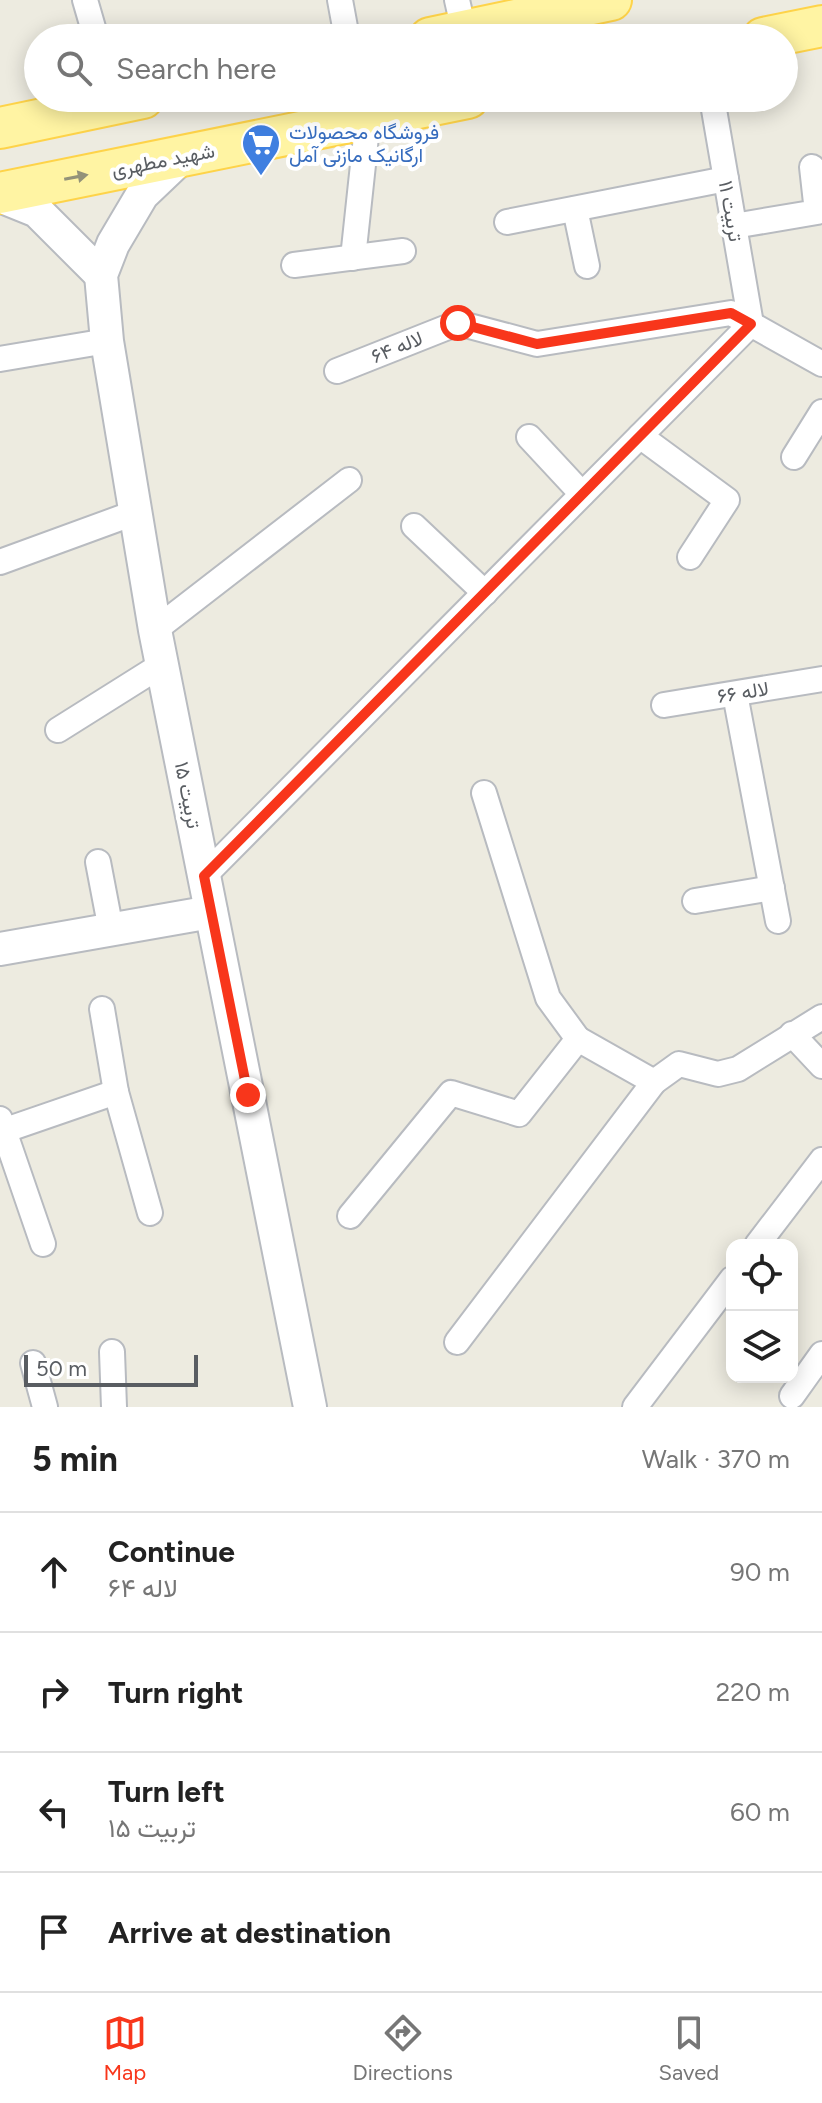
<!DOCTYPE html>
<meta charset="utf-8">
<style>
:root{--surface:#fff;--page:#f6f6f6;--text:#222;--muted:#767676;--line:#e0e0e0;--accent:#f8361b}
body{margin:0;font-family:Figtree,Vazirmatn,sans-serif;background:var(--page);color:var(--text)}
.controls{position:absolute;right:24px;bottom:24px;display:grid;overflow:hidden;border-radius:16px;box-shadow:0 4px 20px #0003}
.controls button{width:72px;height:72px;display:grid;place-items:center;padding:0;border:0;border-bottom:2px solid var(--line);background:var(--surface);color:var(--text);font:40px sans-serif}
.scale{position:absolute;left:24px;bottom:20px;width:174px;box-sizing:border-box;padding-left:8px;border:4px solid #595d62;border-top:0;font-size:22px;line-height:28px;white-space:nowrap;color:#595d62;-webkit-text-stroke:6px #fff;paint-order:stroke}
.stop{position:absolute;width:24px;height:24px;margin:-18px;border:6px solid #f8361b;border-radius:50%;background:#fff}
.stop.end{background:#f8361b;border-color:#fff;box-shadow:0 2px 8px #0008}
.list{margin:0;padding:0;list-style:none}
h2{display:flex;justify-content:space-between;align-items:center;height:104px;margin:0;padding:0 32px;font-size:34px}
h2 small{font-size:26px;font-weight:400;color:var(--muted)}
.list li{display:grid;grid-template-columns:52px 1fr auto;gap:24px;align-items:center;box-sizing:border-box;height:120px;padding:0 32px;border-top:2px solid var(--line)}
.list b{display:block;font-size:30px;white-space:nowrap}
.list p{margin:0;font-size:26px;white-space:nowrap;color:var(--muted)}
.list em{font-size:26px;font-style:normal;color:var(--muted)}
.icon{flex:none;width:44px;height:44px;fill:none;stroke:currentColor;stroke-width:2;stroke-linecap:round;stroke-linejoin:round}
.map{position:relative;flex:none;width:822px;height:1407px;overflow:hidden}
.search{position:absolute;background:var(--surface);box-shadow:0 4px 20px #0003;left:24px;right:24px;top:24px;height:88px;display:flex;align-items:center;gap:20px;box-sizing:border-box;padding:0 28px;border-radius:44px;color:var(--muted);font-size:30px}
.sheet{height:584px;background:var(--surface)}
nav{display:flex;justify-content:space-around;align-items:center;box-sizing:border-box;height:112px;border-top:2px solid var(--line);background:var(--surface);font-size:22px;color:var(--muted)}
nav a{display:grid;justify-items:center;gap:4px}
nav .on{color:var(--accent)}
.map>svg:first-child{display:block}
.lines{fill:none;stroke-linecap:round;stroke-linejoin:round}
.minor-casing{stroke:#b8bbc0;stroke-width:28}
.tertiary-casing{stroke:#b8bbc0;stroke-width:36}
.primary-casing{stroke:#fed349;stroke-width:44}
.minor{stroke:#fff;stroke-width:24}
.tertiary{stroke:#fff;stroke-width:32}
.primary{stroke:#fff4a3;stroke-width:40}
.oneway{fill:#939279}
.route{stroke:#f8361b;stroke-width:10}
.labels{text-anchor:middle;stroke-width:8;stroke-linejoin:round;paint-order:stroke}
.shop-label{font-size:20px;fill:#366cbe;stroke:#fff;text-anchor:start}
.street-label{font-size:20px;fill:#595d62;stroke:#fff}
</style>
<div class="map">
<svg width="822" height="1407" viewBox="0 0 822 1407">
<rect width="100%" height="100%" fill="#edebe0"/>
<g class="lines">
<defs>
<g id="minor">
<polyline points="85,0 96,38"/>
<polyline points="340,0 347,38"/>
<polyline points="457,0 464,31"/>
<polyline points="575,209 587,266"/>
<polyline points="507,222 726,179"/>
<polyline points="734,226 817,212 812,167"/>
<polyline points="353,258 368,118"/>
<polyline points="294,265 403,251"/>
<polyline points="0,359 107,341"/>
<polyline points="337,371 458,323 537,344 731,313 822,364"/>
<polyline points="640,436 727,500 690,557"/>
<polyline points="529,437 582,494"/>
<polyline points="794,457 822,412"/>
<polyline points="414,526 485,593"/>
<polyline points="0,562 134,513"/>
<polyline points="155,630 349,480"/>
<polyline points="735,694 778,921"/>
<polyline points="664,705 822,679"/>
<polyline points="58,730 163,664"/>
<polyline points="484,793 548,998 578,1039"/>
<polyline points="98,862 111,930"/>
<polyline points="204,876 751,324 712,98"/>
<polyline points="695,901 772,888"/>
<polyline points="102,1009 116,1092 150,1213"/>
<polyline points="792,1034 822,1066"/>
<polyline points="0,1119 43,1244"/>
<polyline points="0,1132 116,1092"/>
<polyline points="350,1216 451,1093 519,1114 578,1039 654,1082"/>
<polyline points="757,1245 822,1160"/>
<polyline points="457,1342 654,1082 679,1064 718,1074 738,1069 822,1017"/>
<polyline points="112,1352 114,1407"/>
<polyline points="33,1363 45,1407"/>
<polyline points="792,1396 822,1354"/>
<polyline points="635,1407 732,1279"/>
</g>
<g id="tertiary">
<polyline points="183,156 142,195 113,244 101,275 107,341 155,630 310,1407"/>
<polyline points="0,196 37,211 101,275"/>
<polyline points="0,949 211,912"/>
</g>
<g id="primary">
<polyline points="430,38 611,0"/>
<polyline points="763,38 822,26"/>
<polyline points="0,128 143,98"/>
<polyline points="0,193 468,98"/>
</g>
</defs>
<use href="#minor" class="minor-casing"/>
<use href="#tertiary" class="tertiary-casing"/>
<use href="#primary" class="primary-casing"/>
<use href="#minor" class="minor"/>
<use href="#tertiary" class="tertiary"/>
<use href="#primary" class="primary"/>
</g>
<defs><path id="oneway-solid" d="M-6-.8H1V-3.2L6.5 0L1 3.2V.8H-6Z" transform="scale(2)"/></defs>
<use class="oneway" href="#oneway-solid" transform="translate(76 177) rotate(-11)"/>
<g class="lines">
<polyline class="route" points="248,1095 204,876 751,324 731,313 537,344 458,323"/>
</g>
<defs>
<symbol id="supermarket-pin" viewBox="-11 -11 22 30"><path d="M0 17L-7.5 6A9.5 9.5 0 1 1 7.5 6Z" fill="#3f7fe0" stroke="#fff"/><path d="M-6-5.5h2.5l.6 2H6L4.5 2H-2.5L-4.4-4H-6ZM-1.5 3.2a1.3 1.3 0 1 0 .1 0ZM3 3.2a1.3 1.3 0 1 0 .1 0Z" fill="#fff"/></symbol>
</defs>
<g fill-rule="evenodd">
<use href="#supermarket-pin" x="239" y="121" width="44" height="60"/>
</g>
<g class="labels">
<g class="shop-label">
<text x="289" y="139">فروشگاه محصولات<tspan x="289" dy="23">ارگانیک مازنی آمل</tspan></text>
</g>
<g class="street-label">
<text transform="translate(163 160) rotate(-11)" y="7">شهید مطهری</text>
<text transform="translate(731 211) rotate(80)" y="7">تربیت ۱۱</text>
<text transform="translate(397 347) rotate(-22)" y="7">لاله ۶۴</text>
<text transform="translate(743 692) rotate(-9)" y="7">لاله ۶۶</text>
<text transform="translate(188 795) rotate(79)" y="7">تربیت ۱۵</text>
</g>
</g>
</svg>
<div class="controls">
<button><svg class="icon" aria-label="locate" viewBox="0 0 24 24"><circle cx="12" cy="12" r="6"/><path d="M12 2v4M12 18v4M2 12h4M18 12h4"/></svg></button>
<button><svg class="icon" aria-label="layers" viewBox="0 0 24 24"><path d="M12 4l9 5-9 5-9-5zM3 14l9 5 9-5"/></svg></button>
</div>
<div class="scale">50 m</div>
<div class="stop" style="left:458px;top:323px"></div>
<div class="stop end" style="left:248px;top:1095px"></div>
<div class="search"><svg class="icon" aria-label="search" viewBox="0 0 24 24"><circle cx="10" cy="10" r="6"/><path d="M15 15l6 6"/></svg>Search here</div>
</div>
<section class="sheet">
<h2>5 min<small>Walk · 370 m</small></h2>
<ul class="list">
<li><svg class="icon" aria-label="ahead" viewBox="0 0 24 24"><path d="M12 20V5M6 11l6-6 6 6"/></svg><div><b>Continue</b><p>لاله ۶۴</p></div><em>90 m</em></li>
<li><svg class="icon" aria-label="right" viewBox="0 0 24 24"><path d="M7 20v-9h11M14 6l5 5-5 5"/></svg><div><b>Turn right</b></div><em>220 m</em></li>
<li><svg class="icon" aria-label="left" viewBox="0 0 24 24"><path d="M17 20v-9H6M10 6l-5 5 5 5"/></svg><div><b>Turn left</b><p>تربیت ۱۵</p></div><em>60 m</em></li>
<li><svg class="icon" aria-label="arrive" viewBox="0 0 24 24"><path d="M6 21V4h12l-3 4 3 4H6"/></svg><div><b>Arrive at destination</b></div></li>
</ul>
</section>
<nav>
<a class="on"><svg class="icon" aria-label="map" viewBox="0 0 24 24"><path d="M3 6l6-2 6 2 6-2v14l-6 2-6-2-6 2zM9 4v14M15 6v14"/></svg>Map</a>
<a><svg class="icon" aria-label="directions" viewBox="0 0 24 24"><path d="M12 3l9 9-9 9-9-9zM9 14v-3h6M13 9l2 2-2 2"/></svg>Directions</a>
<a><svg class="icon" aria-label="saved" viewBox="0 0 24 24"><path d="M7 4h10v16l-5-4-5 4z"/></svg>Saved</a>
</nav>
